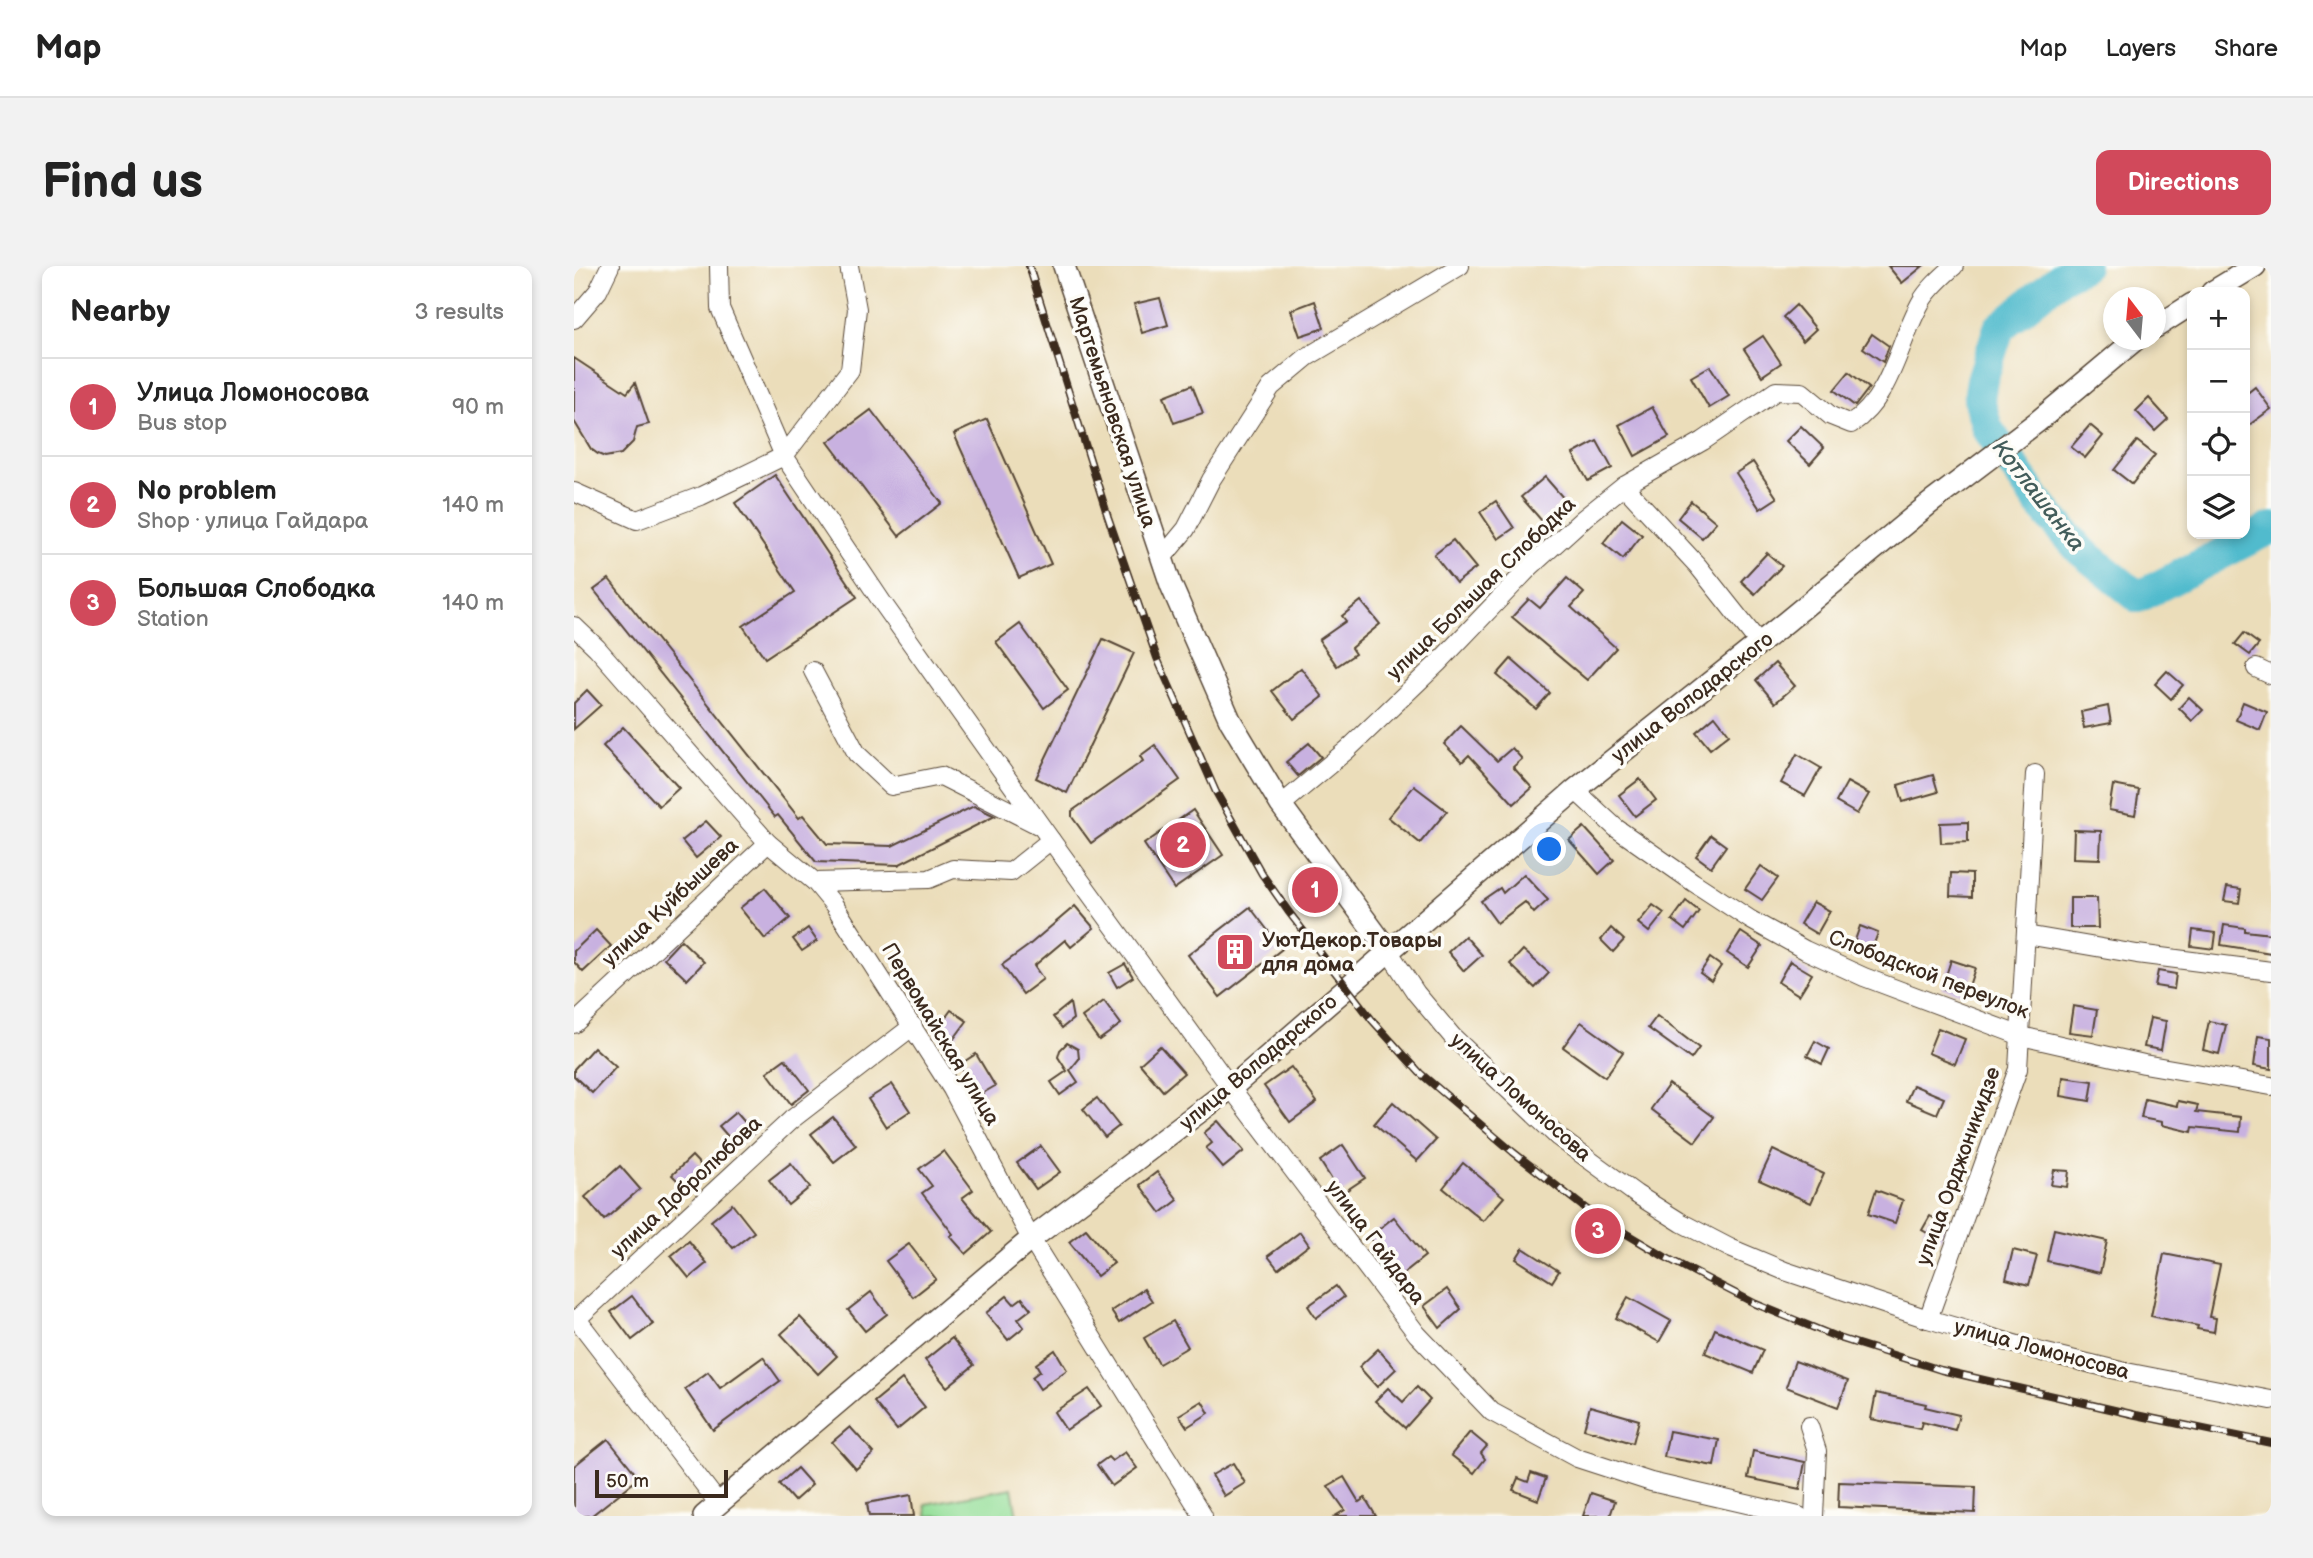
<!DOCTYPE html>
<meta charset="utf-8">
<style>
:root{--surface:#fff;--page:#f2f2f2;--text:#222;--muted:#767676;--line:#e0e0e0;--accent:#d1495b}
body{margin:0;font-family:"Balsamiq Sans",sans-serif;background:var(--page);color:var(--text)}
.controls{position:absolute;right:21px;top:21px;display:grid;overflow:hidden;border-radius:14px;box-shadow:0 4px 10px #0003}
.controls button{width:63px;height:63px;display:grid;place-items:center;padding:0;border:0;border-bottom:2px solid var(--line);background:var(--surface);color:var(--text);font:35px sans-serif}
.compass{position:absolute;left:1529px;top:21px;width:63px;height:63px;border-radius:50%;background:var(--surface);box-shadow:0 4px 10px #0003;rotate:344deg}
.scale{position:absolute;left:21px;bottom:18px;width:133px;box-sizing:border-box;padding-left:7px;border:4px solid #3b2a1e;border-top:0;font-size:19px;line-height:24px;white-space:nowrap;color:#3b2a1e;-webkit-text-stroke:5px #fdfcf7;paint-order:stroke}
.you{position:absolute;left:976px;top:584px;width:24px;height:24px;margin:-18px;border:5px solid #fff;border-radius:50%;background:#1a73e8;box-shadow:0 0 0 10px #1a73e833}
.badge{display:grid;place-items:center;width:46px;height:46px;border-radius:50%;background:var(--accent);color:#fff;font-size:23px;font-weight:700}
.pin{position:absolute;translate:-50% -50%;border:4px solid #fff;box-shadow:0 2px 7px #0006}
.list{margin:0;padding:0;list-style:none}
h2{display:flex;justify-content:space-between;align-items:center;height:91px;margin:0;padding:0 28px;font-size:30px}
h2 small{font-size:23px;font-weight:400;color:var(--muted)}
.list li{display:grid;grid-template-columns:46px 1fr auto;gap:21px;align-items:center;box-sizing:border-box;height:98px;padding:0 28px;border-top:2px solid var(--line)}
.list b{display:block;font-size:26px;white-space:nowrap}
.list p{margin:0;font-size:23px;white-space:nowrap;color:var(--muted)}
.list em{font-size:23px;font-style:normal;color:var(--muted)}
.icon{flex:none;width:38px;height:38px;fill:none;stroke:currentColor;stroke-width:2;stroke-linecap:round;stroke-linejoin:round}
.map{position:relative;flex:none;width:1697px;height:1250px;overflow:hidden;border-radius:14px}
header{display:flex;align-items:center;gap:42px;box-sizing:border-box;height:98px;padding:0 35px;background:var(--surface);border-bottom:2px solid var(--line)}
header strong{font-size:33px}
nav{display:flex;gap:38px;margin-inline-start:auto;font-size:24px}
.intro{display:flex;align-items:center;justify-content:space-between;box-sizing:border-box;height:168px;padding:0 42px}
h1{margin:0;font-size:49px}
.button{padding:18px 32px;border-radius:14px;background:var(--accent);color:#fff;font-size:24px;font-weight:700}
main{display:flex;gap:42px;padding:0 42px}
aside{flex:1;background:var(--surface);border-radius:14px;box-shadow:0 4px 10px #0003}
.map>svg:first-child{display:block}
.green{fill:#95df9a;stroke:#68845c;stroke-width:2}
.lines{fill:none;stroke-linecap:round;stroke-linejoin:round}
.river{stroke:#51bbcd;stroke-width:32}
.building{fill:#c8b1e0}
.minor-casing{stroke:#554535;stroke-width:20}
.major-casing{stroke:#554535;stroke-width:24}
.minor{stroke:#fff;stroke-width:18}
.major{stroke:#fff;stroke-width:21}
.rail-casing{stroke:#3b2a1e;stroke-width:8}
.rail{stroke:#fdfcf7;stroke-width:5;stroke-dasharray:16;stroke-linecap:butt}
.labels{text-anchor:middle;stroke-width:7;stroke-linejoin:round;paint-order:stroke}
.street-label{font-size:21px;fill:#3b2a1e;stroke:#fdfcf7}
.poi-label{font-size:21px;font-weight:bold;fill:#3b2a1e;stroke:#fdfcf7;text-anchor:start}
.water-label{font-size:23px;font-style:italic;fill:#435d5b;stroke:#fdfcf7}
</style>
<header>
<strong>Map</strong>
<nav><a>Map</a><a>Layers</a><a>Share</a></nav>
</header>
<div class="intro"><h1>Find us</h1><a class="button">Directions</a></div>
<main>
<aside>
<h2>Nearby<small>3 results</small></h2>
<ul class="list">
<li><span class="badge">1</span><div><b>Улица Ломоносова</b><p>Bus stop</p></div><em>90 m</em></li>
<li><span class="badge">2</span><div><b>No problem</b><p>Shop · улица Гайдара</p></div><em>140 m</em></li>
<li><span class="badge">3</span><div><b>Большая Слободка</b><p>Station</p></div><em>140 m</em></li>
</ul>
</aside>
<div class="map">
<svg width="1697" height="1250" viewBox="0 0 1697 1250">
<rect width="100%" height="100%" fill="#fdfcf7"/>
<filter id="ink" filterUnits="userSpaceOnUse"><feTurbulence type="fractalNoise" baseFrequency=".0143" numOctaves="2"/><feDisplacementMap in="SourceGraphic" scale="14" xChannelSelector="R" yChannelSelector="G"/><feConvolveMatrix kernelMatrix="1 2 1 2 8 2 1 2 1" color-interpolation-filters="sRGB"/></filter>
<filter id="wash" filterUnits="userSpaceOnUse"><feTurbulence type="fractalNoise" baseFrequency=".00686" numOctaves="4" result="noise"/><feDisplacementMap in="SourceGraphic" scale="28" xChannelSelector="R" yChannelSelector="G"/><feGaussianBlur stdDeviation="1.57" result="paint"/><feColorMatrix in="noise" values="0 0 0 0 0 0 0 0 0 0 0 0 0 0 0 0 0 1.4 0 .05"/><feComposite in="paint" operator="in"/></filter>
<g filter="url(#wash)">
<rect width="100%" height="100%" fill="#ebddba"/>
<polygon class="green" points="438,1222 443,1250 353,1250 351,1238"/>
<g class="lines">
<polyline class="river" points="1509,0 1486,12 1425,62 1408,114 1405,133 1413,162 1465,237 1506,284 1564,331 1697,262"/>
</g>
<g id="blocks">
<g class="building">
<polygon points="1314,0 1349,0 1328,17"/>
<polygon points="586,32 594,59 568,67 560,38"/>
<polygon points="741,35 750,62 726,70 717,44"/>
<polygon points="1222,39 1242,63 1229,75 1209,51"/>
<polygon points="1298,68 1315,80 1309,96 1289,82"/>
<polygon points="1189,70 1207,97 1188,110 1170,83"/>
<polygon points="0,92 53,127 61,117 75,158 63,161 59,176 47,188 31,191 24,188 17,183 0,155"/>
<polygon points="1136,100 1155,130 1135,142 1117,111"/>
<polygon points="1275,106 1295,122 1281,140 1260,124"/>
<polygon points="618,119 629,147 600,157 590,130"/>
<polygon points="1681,121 1697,143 1671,162 1671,129"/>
<polygon points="1575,132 1594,153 1581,165 1562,145"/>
<polygon points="1078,141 1095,171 1061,190 1045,159"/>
<polygon points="297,144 368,237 325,270 254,176"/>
<polygon points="413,153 477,298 445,312 380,168"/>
<polygon points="1516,159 1529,170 1511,192 1497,181"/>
<polygon points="1227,160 1250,182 1236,198 1212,175"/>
<polygon points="1023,175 1038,202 1014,215 999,188"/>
<polygon points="1563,175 1581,189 1558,218 1540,204"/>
<polygon points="1179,196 1203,232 1186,243 1162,207"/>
<polygon points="201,209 283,331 191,392 169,360 221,326 161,237"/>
<polygon points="971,211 991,234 968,255 947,231"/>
<polygon points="922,235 940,262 924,273 906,246"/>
<polygon points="1117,235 1142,256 1128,272 1104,252"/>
<polygon points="1048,253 1068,269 1049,293 1029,277"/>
<polygon points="879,274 902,302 882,317 860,289"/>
<polygon points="1193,287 1208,300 1181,328 1167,315"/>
<polygon points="993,312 1010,327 997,341 1042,382 1013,414 938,351 955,333 966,342"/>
<polygon points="35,313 225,552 229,549 253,578 318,580 400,540 421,550 324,599 242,596 204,549 201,551 20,324"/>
<polygon points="787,335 806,358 777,382 781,388 763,400 745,374 772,355 768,350"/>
<polygon points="446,358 494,424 470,442 422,376"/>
<polygon points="1670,367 1685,378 1676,389 1661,378"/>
<polygon points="529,373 560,387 493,527 462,512"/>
<polygon points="937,393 976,427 962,443 923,409"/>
<polygon points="1201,397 1221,420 1201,437 1182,414"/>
<polygon points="727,402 749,431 720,453 698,425"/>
<polygon points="1593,405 1609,419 1597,433 1581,418"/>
<polygon points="13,424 27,439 0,463 0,437"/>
<polygon points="1615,431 1629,444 1618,455 1605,442"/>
<polygon points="1669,436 1693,446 1686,464 1662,454"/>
<polygon points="1534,440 1537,457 1510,462 1507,446"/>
<polygon points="1141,450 1155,468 1136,483 1122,466"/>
<polygon points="887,460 923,495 938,482 948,493 939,501 958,522 940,538 895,489 888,496 870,478"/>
<polygon points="49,461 105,522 85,540 29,480"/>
<polygon points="735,477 747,491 724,510 712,496"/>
<polygon points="581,479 606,514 517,577 498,551 498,545 569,495 566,490"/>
<polygon points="1223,488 1247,502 1231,530 1207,517"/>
<polygon points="1359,509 1364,526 1329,536 1324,519"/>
<polygon points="1066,513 1082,534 1061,550 1045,529"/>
<polygon points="1273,516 1295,528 1283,548 1262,536"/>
<polygon points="1539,519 1565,524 1561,549 1535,544"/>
<polygon points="840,520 873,545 846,577 814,551"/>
<polygon points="619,544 649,589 600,623 570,578"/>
<polygon points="132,555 147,571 122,592 108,575"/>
<polygon points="1394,556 1394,576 1367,577 1366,557"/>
<polygon points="1010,561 1040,594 1025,608 995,574"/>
<polygon points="1500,564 1527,565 1526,593 1499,592"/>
<polygon points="1137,569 1152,580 1137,601 1122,590"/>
<polygon points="1187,600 1204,612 1188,634 1171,623"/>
<polygon points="1377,607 1398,608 1398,631 1376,630"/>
<polygon points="950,608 974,634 960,647 951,636 923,657 907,635 926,622 929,627"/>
<polygon points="1653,621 1667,623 1665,637 1650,635"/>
<polygon points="191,622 216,652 191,673 166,642"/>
<polygon points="1496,632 1523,632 1524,662 1496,662"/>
<polygon points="1112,635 1125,645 1111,664 1098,654"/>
<polygon points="1239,636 1256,645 1243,668 1226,658"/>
<polygon points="1079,639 1090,647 1075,666 1064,657"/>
<polygon points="501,640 520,662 497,681 491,674 460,700 469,713 449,728 428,699 454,680"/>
<polygon points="676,641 708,683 646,731 614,689"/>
<polygon points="1650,659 1671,662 1671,665 1697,668 1697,687 1647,679"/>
<polygon points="1286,660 1304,667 1294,693 1277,686"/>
<polygon points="234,662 243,675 228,685 219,673"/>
<polygon points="1037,662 1050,674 1039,686 1027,674"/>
<polygon points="22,664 37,680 9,706 0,696 0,685"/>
<polygon points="1619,664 1642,667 1640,683 1617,680"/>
<polygon points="1167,666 1188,680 1174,701 1153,687"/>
<polygon points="891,670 908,689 890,705 874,686"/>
<polygon points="107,674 130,696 113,714 90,692"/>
<polygon points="949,684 975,707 961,722 936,698"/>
<polygon points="1136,692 1147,700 1137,715 1126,707"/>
<polygon points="1377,694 1401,702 1392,729 1368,722"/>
<polygon points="1216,695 1238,708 1225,729 1204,716"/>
<polygon points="551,698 559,711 543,721 535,707"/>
<polygon points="1584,705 1602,708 1600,723 1581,720"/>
<polygon points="530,735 547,758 525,774 508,751"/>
<polygon points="496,737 499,753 488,762 479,751"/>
<polygon points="1499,740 1523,744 1519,769 1495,766"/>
<polygon points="377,744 393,755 376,778 360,767"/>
<polygon points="1083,750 1125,782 1117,793 1074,762"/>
<polygon points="1576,752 1592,755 1587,784 1570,781"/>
<polygon points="1635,755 1652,759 1645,788 1629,784"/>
<polygon points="1007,756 1049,786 1031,811 989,781"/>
<polygon points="1364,762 1391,773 1381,798 1354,787"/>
<polygon points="1684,770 1697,772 1697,803 1680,800"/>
<polygon points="1241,775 1255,783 1248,798 1233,790"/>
<polygon points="493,777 504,783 505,793 496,804 504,816 486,829 477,816 493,805 484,791 486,784"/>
<polygon points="586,780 610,807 589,825 566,798"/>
<polygon points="20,781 42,801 18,827 0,810 0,803"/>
<polygon points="402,788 421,820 404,830 388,803 388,797"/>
<polygon points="211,793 235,824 217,838 193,806"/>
<polygon points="717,801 743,836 716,856 690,820"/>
<polygon points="1489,811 1519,815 1516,835 1487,830"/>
<polygon points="318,818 336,845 312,861 294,833"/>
<polygon points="1095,818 1140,851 1121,876 1077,843"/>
<polygon points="1339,819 1370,832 1363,848 1332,835"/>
<polygon points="523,832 545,860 531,871 509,843"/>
<polygon points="1571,833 1603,840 1604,835 1624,839 1622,846 1667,851 1666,866 1619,861 1618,866 1588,859 1588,856 1567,852"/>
<polygon points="819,836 862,874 843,895 800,858"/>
<polygon points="162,846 180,867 163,881 145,860"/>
<polygon points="259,851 282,879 260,896 237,868"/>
<polygon points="644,855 670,885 649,902 632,882 638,877 630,867"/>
<polygon points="769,879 791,912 767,928 746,895"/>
<polygon points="467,880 486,906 462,923 443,897"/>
<polygon points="1199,884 1250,908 1237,937 1185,914"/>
<polygon points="370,885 399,924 388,932 417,966 392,988 376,970 379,968 348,927 358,920 345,903"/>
<polygon points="118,890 134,907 114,925 98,909"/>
<polygon points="217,897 236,921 214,939 195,914"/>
<polygon points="889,897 930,931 909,955 869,922"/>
<polygon points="46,900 66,923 30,954 11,931"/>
<polygon points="1480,904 1495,905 1493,921 1477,919"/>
<polygon points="583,906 604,934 587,947 566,919"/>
<polygon points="1302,924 1329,934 1321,957 1294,948"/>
<polygon points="158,938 180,966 159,982 137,955"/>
<polygon points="1356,950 1374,960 1366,974 1348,964"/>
<polygon points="820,951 851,990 826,1010 795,971"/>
<polygon points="512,963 540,997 523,1010 495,976"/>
<polygon points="1480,963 1533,975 1526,1007 1473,995"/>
<polygon points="726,966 735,979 704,1003 694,990"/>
<polygon points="115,975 133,997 115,1012 97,990"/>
<polygon points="335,978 362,1013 339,1031 312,995"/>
<polygon points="949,982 985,1005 978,1016 942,993"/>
<polygon points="1439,984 1463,990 1455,1019 1432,1013"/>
<polygon points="1590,988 1646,999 1635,1051 1642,1052 1640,1066 1623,1063 1624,1060 1577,1050"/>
<polygon points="762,1020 770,1031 742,1052 734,1040"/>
<polygon points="570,1023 578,1035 545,1057 537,1045"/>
<polygon points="873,1023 887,1043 866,1062 850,1040"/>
<polygon points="297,1026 313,1048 291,1065 274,1044"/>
<polygon points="58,1030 79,1058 58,1074 37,1046"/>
<polygon points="433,1030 440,1038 448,1032 457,1043 444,1053 450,1061 434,1074 412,1047"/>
<polygon points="1054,1031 1097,1055 1085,1076 1042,1052"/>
<polygon points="226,1051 263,1090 244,1108 207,1068"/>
<polygon points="599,1055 614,1081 585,1098 570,1072"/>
<polygon points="1141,1063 1189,1084 1179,1107 1131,1087"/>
<polygon points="378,1072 400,1099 373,1121 351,1094"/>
<polygon points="804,1083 822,1103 803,1121 785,1101"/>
<polygon points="481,1084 493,1104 466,1123 458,1111 466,1105 462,1098"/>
<polygon points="189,1091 206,1115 139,1164 111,1123 134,1106 146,1122"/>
<polygon points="1221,1095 1274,1115 1264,1141 1212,1121"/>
<polygon points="328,1113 351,1141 323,1164 300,1136"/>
<polygon points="843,1121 856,1134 831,1162 801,1135 814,1122 829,1136"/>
<polygon points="515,1123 527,1140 492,1164 480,1146"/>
<polygon points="1302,1127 1352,1138 1351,1141 1385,1149 1381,1164 1348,1156 1346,1163 1297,1153"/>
<polygon points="628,1135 635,1147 613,1161 605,1149"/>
<polygon points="1016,1140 1065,1154 1059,1177 1010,1163"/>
<polygon points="276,1161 300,1187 282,1203 258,1176"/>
<polygon points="1095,1165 1145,1174 1140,1200 1090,1191"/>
<polygon points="896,1166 913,1180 907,1187 911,1193 900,1207 877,1189"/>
<polygon points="34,1173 65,1212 17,1250 0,1250 0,1200"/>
<polygon points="1179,1185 1231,1196 1226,1223 1174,1212"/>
<polygon points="551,1186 563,1202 538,1220 523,1199 534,1191 538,1195"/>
<polygon points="659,1197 671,1217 650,1230 638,1209"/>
<polygon points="223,1202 238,1219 220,1235 205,1218"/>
<polygon points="957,1207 972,1212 964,1234 939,1224 944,1212 954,1216"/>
<polygon points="770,1211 785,1236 791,1232 802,1250 761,1250 771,1244 754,1220"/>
<polygon points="1265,1216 1402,1221 1401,1247 1264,1241"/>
<polygon points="1017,1227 1041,1235 1036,1250 1009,1250"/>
<polygon points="337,1229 340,1250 295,1250 293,1237"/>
</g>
</g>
</g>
<g filter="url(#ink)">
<use href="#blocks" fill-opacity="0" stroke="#554535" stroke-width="2"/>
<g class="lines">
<defs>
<g id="minor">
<polyline points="145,0 146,42 210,190 276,104 283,43 275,0"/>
<polyline points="0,53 24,25 36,0"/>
<polyline points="1050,220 1124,300 1185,377"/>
<polyline points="0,226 63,254 127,230 210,190 310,339 477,574 657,822 843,1068 918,1146 1003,1192 1077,1216 1225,1250"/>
<polyline points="588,292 612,263 637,214 697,121 733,91 886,0"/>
<polyline points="0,360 23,382 194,577 241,616 260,639 378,823 457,973 629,1250"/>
<polyline points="1682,402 1697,409"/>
<polyline points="239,405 283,488 317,520 367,510 464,559"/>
<polyline points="1001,524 1042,562 1119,616 1177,654 1231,684 1290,711 1447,770 1570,798 1697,820"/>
<path d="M707,539L773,484L864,397L957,300L1010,252L1050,220L1129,175L1202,125L1228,126L1257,150L1277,158C1318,131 1324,77 1347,36C1354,23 1369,10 1380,0"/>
<polyline points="241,616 355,613 379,603 437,606 477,574"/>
<polyline points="1452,669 1563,688 1697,705"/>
<polyline points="815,686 842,727 878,770 984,871 1062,928 1108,957 1156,982 1211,1005 1354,1053 1468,1086 1547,1105 1697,1134"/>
<polyline points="0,758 194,577"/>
<polyline points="1354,1053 1444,803 1461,508"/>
<polyline points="1235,1160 1243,1185 1240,1250"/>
<polyline points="145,1238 3,1053 217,854 339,760"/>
</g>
<g id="major">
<polyline points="490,0 597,319 656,454 707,539 815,686"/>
<polyline points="1638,26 1681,0"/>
<polyline points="1582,61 1618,38"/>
<polyline points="130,1250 457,973 657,822 1001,524 1212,356 1355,238 1463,156 1561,74"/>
</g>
</defs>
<use href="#minor" class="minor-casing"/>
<use href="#major" class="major-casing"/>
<use href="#minor" class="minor"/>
<use href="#major" class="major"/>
<defs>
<polyline id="rail" points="455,0 534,251 583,392 642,526 688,608 714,645 798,754 846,807 939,886 1016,946 1091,991 1182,1038 1265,1072 1367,1104 1562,1149 1697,1177"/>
</defs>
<use href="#rail" class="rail-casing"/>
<use href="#rail" class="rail"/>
</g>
</g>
<defs>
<symbol id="building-square" viewBox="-11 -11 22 22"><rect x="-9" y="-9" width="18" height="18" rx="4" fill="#d1495b" stroke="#fdfcf7"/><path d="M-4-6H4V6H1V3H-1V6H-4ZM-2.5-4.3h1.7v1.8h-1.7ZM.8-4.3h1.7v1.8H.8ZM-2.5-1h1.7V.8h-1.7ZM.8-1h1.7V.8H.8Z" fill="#fff"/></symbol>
</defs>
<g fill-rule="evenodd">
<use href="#building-square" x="639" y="664" width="44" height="44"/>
</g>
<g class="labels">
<g class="street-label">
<text transform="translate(539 146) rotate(72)" y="7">Мартемьяновская улица</text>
<text transform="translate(907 322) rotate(-44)" y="7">улица Большая Слободка</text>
<text transform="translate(1118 431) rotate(-38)" y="7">улица Володарского</text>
<text transform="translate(96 636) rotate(-43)" y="7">улица Куйбышева</text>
<text transform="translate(1355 708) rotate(21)" y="7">Слободской переулок</text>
<text transform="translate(367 768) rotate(59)" y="7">Первомайская улица</text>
<text transform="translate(684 796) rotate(-40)" y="7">улица Володарского</text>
<text transform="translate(947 831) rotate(42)" y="7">улица Ломоносова</text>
<text transform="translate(1384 900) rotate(-70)" y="7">улица Орджоникидзе</text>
<text transform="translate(112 921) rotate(-43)" y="7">улица Добролюбова</text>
<text transform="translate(802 976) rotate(53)" y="7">улица Гайдара</text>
<text transform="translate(1468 1083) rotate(15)" y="7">улица Ломоносова</text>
</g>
<g class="poi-label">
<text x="688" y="681">УютДекор.Товары<tspan x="688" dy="24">для дома</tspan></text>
</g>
<g class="water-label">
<text transform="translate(1465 229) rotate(52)" y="8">Котлашанка</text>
</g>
</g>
</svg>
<div class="controls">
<button>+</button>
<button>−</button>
<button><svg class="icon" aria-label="locate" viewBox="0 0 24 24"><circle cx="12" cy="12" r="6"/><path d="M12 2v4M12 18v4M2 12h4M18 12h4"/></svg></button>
<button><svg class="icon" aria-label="layers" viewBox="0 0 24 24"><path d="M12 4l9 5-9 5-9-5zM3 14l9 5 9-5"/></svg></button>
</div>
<svg class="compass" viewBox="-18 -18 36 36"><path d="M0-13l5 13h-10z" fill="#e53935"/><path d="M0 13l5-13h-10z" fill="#767676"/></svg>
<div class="scale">50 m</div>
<div class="you"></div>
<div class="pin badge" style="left:741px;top:624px">1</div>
<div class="pin badge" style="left:609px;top:579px">2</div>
<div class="pin badge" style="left:1024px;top:965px">3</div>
</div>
</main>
